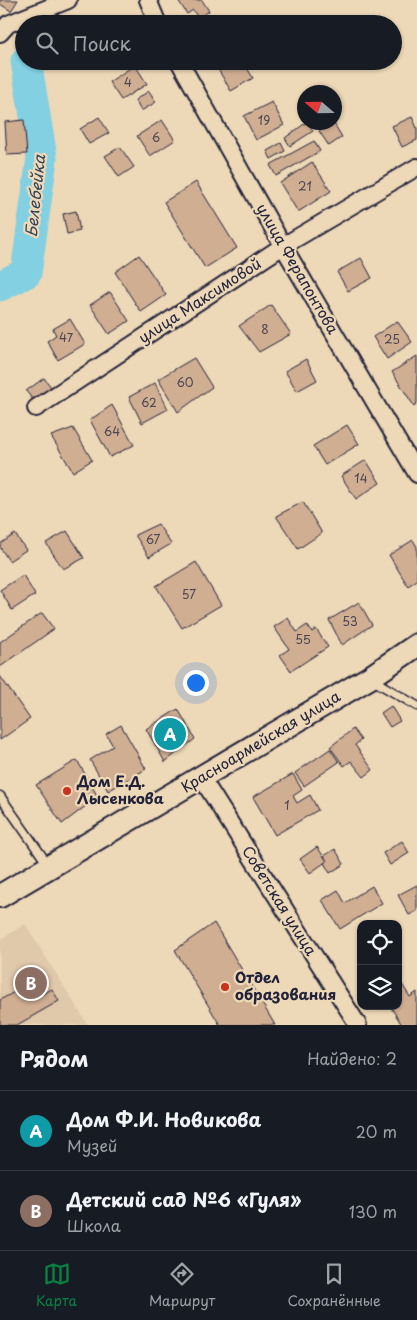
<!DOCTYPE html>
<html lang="ru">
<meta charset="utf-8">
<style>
:root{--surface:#171b24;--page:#20242c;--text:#f1f3f6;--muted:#9ea1a6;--line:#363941;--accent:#0b8043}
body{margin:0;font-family:"Playpen Sans",sans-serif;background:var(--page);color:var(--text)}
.controls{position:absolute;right:15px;bottom:15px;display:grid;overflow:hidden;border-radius:10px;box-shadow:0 1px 4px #0004}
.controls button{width:45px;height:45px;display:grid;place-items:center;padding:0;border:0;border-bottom:1px solid var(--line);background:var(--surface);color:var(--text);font:25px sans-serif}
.compass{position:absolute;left:297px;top:85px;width:45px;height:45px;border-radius:50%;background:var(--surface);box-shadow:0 1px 4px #0004;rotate:290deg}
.you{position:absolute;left:195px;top:682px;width:18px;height:18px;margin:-12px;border:4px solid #fff;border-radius:50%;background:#1a73e8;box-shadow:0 0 0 8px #1a73e833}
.badge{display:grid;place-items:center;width:32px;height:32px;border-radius:50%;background:var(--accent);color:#fff;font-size:16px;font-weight:700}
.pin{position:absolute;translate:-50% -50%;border:2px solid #fff;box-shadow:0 1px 5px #0006}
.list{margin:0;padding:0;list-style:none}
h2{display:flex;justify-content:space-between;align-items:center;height:65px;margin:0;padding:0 20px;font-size:21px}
h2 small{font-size:16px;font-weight:400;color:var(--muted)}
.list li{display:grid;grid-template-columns:32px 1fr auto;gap:15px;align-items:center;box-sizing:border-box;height:80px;padding:0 20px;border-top:1px solid var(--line)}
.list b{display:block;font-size:19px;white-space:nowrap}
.list p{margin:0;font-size:16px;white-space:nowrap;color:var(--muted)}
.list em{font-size:16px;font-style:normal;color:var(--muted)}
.icon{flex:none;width:28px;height:28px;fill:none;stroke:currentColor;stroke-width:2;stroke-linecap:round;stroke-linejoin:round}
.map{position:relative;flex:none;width:417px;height:1025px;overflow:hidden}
.search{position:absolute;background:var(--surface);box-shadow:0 1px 4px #0004;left:15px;right:15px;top:15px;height:55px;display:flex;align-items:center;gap:12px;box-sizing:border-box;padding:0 18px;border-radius:28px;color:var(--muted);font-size:19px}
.sheet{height:225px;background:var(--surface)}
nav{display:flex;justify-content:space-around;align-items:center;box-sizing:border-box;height:70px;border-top:1px solid var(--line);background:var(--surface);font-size:14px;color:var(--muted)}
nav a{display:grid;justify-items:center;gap:2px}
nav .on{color:var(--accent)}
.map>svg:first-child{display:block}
.built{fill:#e0c8aa}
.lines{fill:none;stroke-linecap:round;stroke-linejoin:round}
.river{stroke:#82d0e1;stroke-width:31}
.building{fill:#cfae92;stroke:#22223b}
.service-casing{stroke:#22223b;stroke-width:11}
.minor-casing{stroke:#22223b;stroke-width:20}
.secondary-casing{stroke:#22223b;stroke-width:26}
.service{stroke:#edd8b7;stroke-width:8}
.minor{stroke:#edd8b7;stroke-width:16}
.secondary{stroke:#edd8b7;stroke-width:22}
.poi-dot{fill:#c8321e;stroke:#edd8b7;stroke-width:2}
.labels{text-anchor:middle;stroke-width:4.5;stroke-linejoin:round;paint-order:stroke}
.number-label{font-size:12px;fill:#4d4551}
.street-label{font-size:15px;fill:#22223b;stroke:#edd8b7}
.poi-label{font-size:15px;font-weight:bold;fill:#22223b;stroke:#edd8b7;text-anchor:start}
.water-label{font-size:16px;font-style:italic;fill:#35455c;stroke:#edd8b7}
</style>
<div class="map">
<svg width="417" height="1025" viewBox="0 0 417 1025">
<rect width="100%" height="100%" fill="#edd8b7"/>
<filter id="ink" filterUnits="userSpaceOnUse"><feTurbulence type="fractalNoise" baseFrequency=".02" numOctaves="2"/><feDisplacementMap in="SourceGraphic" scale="10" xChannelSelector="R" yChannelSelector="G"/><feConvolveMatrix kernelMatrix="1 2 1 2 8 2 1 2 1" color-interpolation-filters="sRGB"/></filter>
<g filter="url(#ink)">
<polygon class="built" points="25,924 88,1025 0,1025 0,940"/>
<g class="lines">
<polyline class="river" points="0,286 26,273 42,158 26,61"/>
</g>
<g class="building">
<polygon points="0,0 18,0 11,11 0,4"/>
<polygon points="178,0 202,0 209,11 198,18 193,10 187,14"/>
<polygon points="225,61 243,61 253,78 231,91 216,66"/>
<polygon points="135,65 147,84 121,100 109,82"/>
<polygon points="149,91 156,102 141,111 135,100"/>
<polygon points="272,102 284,125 256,140 244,116"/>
<polygon points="99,117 109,133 89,144 80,129"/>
<polygon points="412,117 417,128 417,140 402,147 392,126"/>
<polygon points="24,120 27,154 7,155 5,122"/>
<polygon points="162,120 175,140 150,156 137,136"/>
<polygon points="307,122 313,131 290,146 285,138"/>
<polygon points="333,122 342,137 329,146 319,131"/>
<polygon points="314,141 320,151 276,176 270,165"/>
<polygon points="281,143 285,151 271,159 267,151"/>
<polygon points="120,147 134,167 119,177 105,156"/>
<polygon points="312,162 331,191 298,212 280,183"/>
<polygon points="196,182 237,248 205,268 164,202"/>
<polygon points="76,211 80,231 67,234 63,214"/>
<polygon points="139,255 166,295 141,312 115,272"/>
<polygon points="361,258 372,278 348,291 337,272"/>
<polygon points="110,292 129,321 109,334 90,305"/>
<polygon points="271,305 291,334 259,352 239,326"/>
<polygon points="70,319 85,344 58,360 47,341 56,335 53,329"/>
<polygon points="397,321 412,342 387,359 373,337"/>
<polygon points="417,356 417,403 414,406 392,372"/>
<polygon points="194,358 212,387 178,412 158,379"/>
<polygon points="306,359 317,380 297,391 285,371"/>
<polygon points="44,378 55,392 37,405 26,391"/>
<polygon points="155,383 168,409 142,423 129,397"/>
<polygon points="112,405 134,445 110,457 90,420"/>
<polygon points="347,425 359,444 325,465 313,446"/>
<polygon points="73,428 92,460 73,472 51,436"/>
<polygon points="366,460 380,483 356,499 341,476"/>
<polygon points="303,502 322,533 298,549 276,516"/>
<polygon points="158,524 171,544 149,557 135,535"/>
<polygon points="67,531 84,558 63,569 46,543"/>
<polygon points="15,534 26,550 9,561 0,547 0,544"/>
<polygon points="413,540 417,547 417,580 408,586 389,555"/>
<polygon points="196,562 221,605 182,628 156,586"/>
<polygon points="23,575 35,595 12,610 0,590"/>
<polygon points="359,602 372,625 342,645 329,620"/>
<polygon points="42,613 54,629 0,667 0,642"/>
<polygon points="288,618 297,632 307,625 312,632 316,629 328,647 291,671 280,655 289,649 274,627"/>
<polygon points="0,676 30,719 0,740"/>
<polygon points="391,706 400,721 390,727 381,713"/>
<polygon points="178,709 195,739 165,762 146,729"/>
<polygon points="121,725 146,769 108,791 90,760 113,746 106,734"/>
<polygon points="353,729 361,740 355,745 373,770 364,777 351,761 344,766 330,747"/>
<polygon points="330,749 339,762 304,786 295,773"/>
<polygon points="77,760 98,797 62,824 36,785"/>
<polygon points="293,774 302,790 293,796 297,803 310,795 318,810 275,835 253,797"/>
<polygon points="402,841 409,853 390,865 383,853"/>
<polygon points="317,847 327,861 310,873 300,859"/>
<polygon points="335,849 344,864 330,873 324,863 327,861 324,856"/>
<polygon points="417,885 417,911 409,915 398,895"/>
<polygon points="372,886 382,903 340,929 322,900 338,890 345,903"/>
<polygon points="214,923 275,1025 220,1025 175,950"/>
<polygon points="398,978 410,997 417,992 417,1025 402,1025 390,1006 398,1006"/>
<polygon points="27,985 35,998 52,989 59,1001 17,1025 0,1025 0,1000"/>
</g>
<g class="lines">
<defs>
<g id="service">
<polyline points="371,679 417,706"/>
<polyline points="0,796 49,866"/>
</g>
<g id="minor">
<polyline points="148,0 158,24"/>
<polyline points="0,33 8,24 68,0"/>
<polyline points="179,61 283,246 417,474"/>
<polyline points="36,408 283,246 417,167"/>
<polyline points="201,777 358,1025"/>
</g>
<polyline id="secondary" points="0,896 369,678 417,645"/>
</defs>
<use href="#service" class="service-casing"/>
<use href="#minor" class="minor-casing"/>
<use href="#secondary" class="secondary-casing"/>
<use href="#service" class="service"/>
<use href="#minor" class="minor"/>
<use href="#secondary" class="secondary"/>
</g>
</g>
<g class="poi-dot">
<circle cx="67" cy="791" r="5"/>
<circle cx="225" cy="987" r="5"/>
</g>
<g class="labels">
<g class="number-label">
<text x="128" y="87">4</text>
<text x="264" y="125">19</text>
<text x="156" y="142">6</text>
<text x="305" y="191">21</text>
<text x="265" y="334">8</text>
<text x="66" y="342">47</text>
<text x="392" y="344">25</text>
<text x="185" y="387">60</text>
<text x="149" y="407">62</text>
<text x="112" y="436">64</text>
<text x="361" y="483">14</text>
<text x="153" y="544">67</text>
<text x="189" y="599">57</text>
<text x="350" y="626">53</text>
<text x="303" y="644">55</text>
<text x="287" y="810">1</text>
</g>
<g class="street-label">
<text transform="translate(297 269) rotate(60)" y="5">улица Ферапонтова</text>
<text transform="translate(200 301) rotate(-33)" y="5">улица Максимовой</text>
<text transform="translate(261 742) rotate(-31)" y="5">Красноармейская улица</text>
<text transform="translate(279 901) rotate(58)" y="5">Советская улица</text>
</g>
<g class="poi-label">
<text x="77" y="787">Дом Е.Д.<tspan x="77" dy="17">Лысенкова</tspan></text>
<text x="235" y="983">Отдел<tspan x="235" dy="17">образования</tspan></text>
</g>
<g class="water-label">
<text transform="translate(35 196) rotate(-84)" y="6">Белебейка</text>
</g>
</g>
</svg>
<div class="controls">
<button><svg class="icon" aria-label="locate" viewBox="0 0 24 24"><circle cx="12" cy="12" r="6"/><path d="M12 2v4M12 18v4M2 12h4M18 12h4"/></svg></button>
<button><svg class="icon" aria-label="layers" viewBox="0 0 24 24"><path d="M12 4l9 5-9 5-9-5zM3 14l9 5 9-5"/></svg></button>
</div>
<svg class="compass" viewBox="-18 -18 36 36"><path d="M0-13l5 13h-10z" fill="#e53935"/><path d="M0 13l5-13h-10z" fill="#9ea1a6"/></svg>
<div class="you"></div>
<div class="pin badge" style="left:170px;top:734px;background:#0f9aa8">A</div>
<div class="pin badge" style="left:31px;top:983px;background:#8d6e63">B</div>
<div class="search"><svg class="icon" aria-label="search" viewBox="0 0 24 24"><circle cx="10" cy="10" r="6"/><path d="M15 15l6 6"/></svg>Поиск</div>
</div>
<section class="sheet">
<h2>Рядом<small>Найдено: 2</small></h2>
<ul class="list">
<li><span class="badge" style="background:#0f9aa8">A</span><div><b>Дом Ф.И. Новикова</b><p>Музей</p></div><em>20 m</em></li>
<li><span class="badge" style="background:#8d6e63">B</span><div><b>Детский сад №6 «Гуля»</b><p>Школа</p></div><em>130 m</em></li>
</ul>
</section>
<nav>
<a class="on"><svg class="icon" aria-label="map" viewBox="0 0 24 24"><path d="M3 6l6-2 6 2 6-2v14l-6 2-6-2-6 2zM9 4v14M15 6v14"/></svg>Карта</a>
<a><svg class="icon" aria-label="directions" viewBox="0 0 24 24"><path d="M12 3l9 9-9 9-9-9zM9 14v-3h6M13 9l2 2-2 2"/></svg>Маршрут</a>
<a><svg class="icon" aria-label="saved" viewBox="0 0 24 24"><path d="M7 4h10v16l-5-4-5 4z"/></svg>Сохранённые</a>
</nav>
